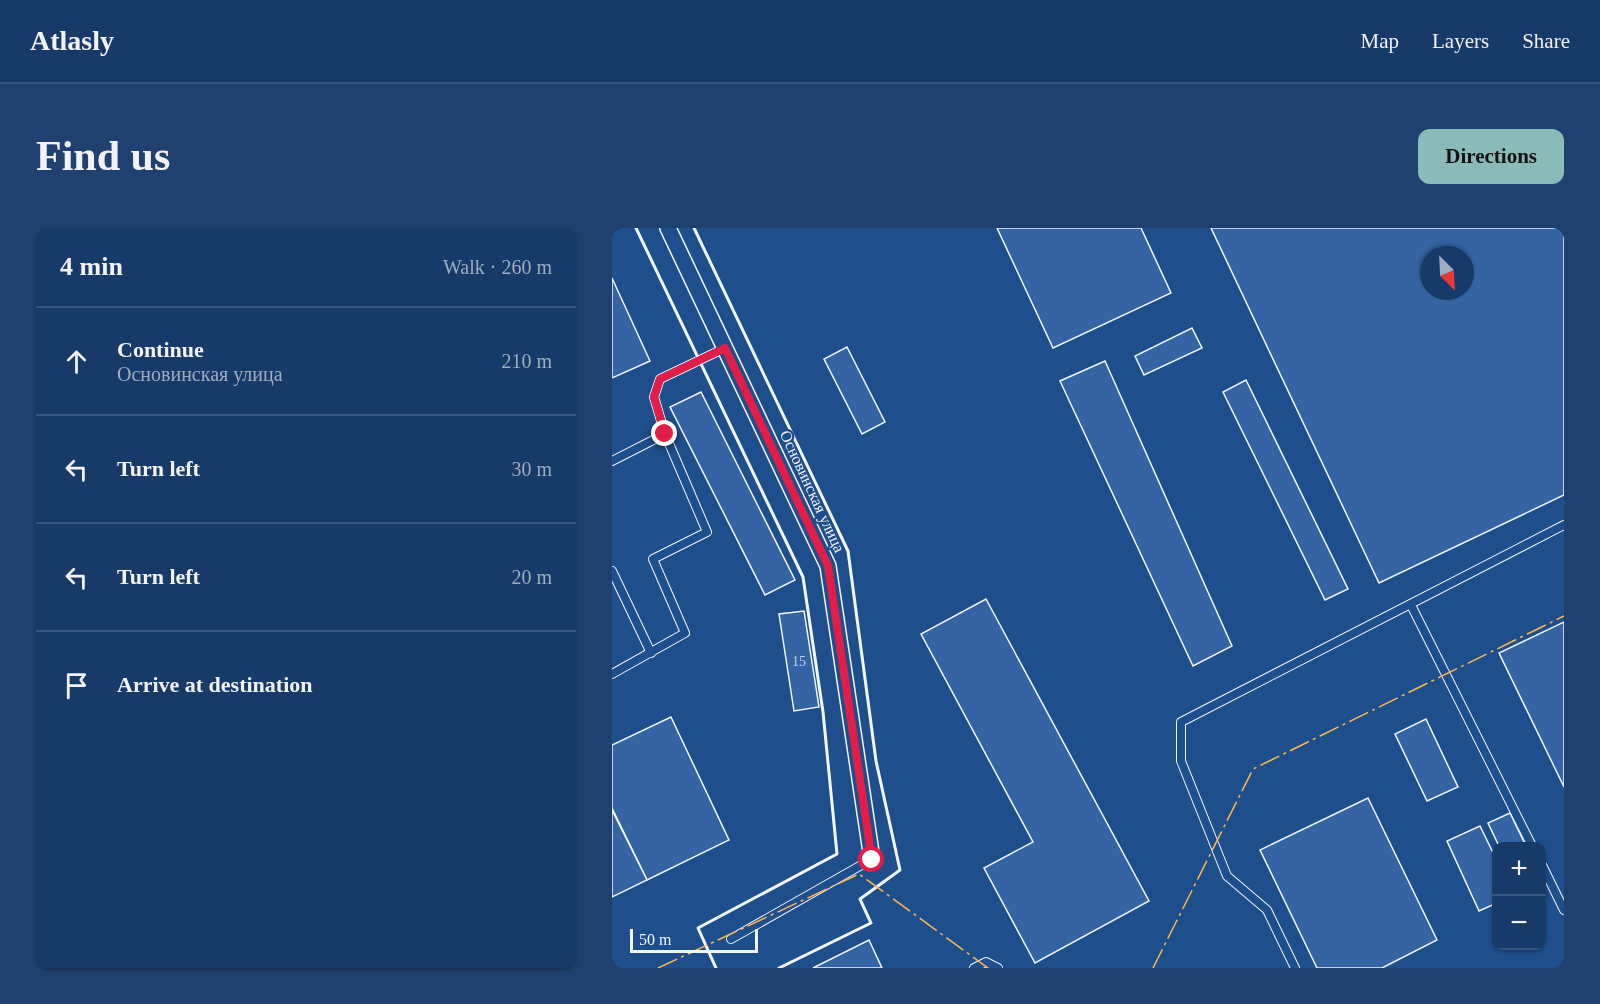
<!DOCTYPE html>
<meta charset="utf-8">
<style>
:root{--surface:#173a69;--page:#20416f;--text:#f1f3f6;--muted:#9eadc0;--line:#36547d;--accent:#8bbbb9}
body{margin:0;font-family:"Times New Roman",serif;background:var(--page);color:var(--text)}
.controls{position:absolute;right:18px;bottom:18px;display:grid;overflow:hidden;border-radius:12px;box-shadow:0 2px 4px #0004}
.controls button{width:54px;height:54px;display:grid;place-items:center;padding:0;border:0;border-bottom:2px solid var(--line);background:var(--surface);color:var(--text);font:30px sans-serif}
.compass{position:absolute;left:808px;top:18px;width:54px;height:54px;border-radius:50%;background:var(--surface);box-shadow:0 2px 4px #0004;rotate:156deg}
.scale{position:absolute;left:18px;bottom:15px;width:128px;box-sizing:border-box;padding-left:6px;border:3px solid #f2f6ff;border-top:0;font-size:16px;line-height:21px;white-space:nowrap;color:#f2f6ff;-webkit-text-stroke:4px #1f4e8c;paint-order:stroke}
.stop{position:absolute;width:18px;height:18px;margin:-14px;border:4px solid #e11d48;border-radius:50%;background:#fff}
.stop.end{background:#e11d48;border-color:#fff;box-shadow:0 2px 6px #0008}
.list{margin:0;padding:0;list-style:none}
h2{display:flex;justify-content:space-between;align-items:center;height:78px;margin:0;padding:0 24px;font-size:26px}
h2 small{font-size:20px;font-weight:400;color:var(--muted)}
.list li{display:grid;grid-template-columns:39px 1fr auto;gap:18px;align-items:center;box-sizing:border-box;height:108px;padding:0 24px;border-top:2px solid var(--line)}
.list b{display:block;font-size:22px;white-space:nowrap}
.list p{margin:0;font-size:20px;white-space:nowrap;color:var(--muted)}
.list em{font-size:20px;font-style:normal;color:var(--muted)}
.icon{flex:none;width:33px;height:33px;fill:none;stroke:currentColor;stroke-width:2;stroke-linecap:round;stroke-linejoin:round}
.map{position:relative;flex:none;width:952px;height:740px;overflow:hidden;border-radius:12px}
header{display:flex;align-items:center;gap:36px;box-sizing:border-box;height:84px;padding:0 30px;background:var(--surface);border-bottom:2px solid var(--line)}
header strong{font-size:28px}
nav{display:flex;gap:33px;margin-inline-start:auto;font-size:21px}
.intro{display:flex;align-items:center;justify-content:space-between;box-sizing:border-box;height:144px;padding:0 36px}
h1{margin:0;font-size:42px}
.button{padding:15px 27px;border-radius:12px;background:var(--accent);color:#111;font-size:21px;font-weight:700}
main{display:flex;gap:36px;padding:0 36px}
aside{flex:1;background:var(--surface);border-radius:12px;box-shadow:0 2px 4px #0004}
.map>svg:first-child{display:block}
.building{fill:#3563a3;stroke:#f2f6ff;stroke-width:1.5;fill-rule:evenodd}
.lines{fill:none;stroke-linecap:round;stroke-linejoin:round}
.lane-casing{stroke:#f2f6ff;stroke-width:10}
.street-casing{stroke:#f2f6ff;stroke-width:18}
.lane{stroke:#1f4e8c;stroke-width:8}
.street{stroke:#1f4e8c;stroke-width:15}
.wall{stroke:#f2f6ff;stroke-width:3}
.power{stroke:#ffb74d;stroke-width:1.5;stroke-dasharray:21 4.5 3 4.5;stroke-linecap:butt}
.route{stroke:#e11d48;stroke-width:8}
.labels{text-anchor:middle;stroke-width:4.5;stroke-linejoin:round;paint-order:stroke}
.number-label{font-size:14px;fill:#c3d1e8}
.street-label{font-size:16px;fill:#f2f6ff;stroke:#1f4e8c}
</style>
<header>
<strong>Atlasly</strong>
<nav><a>Map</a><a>Layers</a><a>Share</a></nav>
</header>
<div class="intro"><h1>Find us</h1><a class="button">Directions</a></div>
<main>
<aside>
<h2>4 min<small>Walk · 260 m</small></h2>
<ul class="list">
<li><svg class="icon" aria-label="ahead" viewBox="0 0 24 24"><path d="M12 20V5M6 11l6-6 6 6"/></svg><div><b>Continue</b><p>Основинская улица</p></div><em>210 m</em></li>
<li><svg class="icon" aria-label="left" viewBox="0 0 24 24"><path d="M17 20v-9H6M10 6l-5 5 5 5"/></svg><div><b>Turn left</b></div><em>30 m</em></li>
<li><svg class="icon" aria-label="left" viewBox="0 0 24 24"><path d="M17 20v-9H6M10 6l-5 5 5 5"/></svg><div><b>Turn left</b></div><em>20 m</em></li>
<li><svg class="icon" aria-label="arrive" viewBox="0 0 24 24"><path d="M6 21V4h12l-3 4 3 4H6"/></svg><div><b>Arrive at destination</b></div></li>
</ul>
</aside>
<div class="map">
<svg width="952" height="740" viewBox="0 0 952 740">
<rect width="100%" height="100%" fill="#1f4e8c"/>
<g class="building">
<polygon points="385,0 529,0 559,65 441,120"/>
<path d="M599,0H952V267L767,355ZM817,27H853V63H817Z"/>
<polygon points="0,50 38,133 0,150"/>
<polygon points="580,100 590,120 532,147 523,128"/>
<polygon points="235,119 273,194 250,206 212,131"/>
<polygon points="493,133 620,418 581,438 448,153"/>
<polygon points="634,152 736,361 713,372 611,164"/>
<polygon points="89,164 183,352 153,367 58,179"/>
<polygon points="374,371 537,673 423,735 372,640 421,614 309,406"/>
<polygon points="192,383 207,479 182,483 167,386"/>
<polygon points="952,394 952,559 887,425"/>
<polygon points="59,489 117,612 35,652 0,580 0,517"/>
<polygon points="814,491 846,559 815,573 783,506"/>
<polygon points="756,570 825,712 770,740 705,740 648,622"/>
<polygon points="0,582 35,652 0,669"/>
<polygon points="898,585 914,618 887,618 876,595"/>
<polygon points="868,598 885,633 885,675 867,683 835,613"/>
<polygon points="257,712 270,740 201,740"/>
</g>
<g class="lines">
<defs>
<g id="lane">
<polyline points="0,233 53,206 42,169 48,151 113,120"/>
<polyline points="0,343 39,425"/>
<polyline points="799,377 920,618"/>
<polyline points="0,446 73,405 41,331 95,304 53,206"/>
<polyline points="930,637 952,682"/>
<polyline points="119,711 260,631"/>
<polyline points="362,740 374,734 386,740"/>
<polyline points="683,740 655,682 615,648 569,533 569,494 952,297"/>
</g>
<polyline id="street" points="56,0 216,338 260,631"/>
</defs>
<use href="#lane" class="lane-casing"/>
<use href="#street" class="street-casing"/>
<use href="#lane" class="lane"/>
<use href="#street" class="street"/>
<g class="wall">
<polyline points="24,0 191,349 211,484 225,626 86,700 104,740"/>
<polyline points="82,0 236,323 264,533 288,642 248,671 259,695 167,740"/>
</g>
<g class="power">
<polyline points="46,740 247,646 376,740"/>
<polyline points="541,740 641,541 952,388"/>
</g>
</g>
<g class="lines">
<polyline class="route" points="53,206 42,169 48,151 113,120 216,338 260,632"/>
</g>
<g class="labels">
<g class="number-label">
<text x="187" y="438">15</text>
</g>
<g class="street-label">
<text transform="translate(201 263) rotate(65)" y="6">Основинская улица</text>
</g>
</g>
</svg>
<div class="controls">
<button>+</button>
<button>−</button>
</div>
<svg class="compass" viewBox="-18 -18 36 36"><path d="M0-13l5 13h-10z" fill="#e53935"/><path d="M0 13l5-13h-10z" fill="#9eadc0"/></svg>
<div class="scale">50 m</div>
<div class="stop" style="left:260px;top:632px"></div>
<div class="stop end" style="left:53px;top:206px"></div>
</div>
</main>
